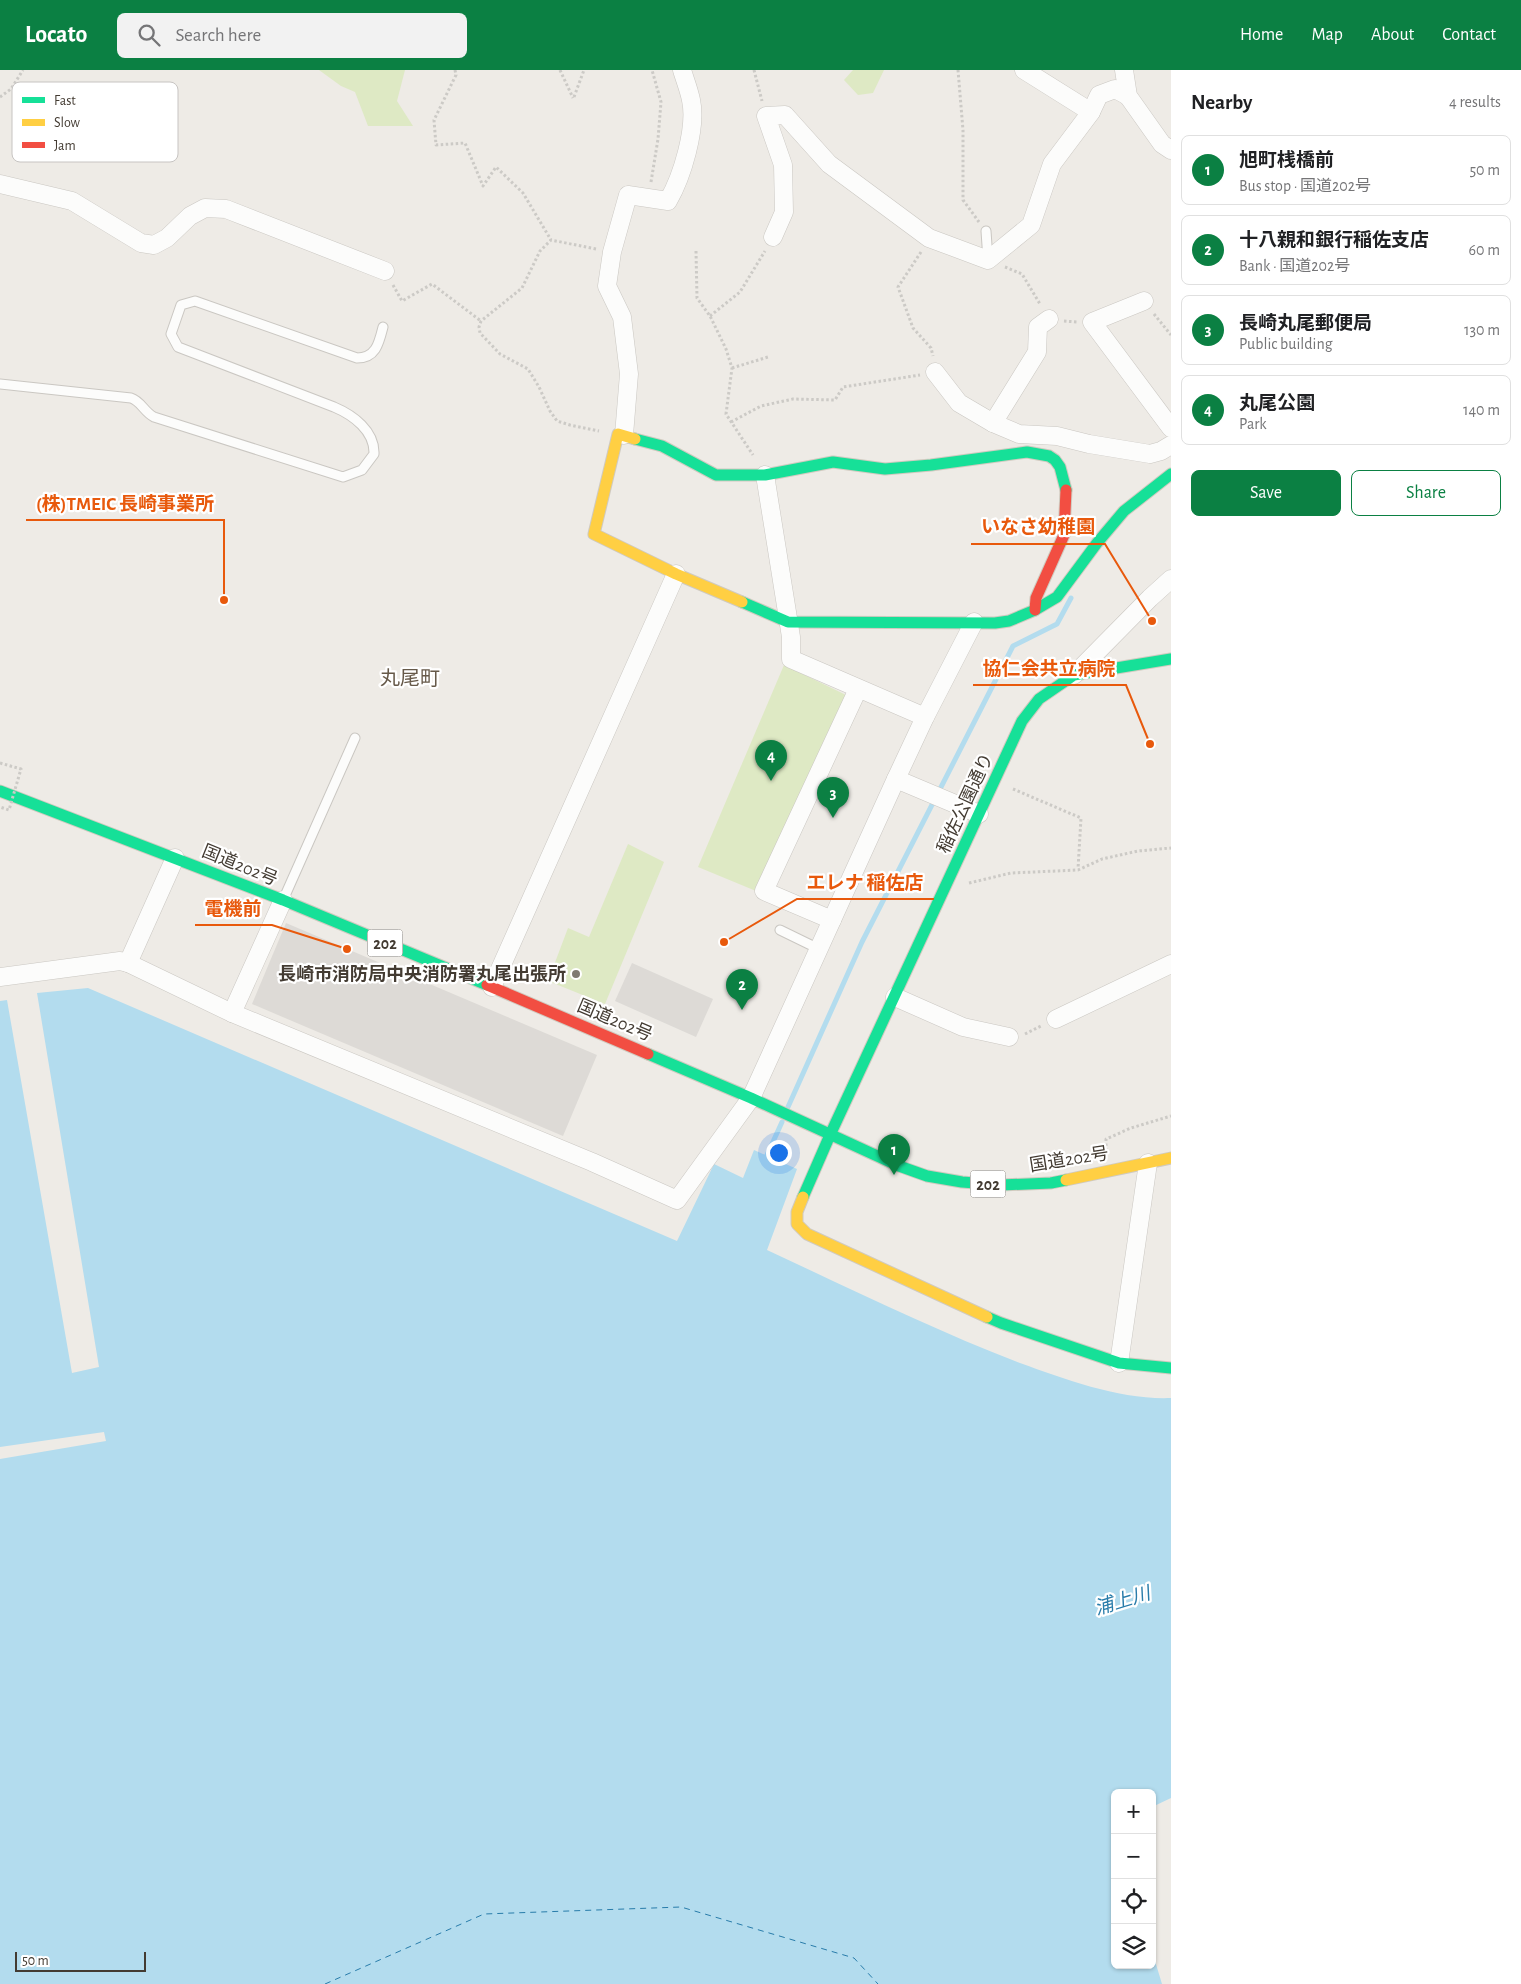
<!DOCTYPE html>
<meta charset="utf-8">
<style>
:root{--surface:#fff;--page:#f2f2f2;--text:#202124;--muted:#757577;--line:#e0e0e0;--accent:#0b8043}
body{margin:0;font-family:"Alegreya Sans","Noto Sans JP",sans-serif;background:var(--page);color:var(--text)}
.controls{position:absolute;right:15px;bottom:15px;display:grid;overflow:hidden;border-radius:8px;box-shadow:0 1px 4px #0004}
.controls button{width:45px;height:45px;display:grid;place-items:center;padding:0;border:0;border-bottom:1px solid var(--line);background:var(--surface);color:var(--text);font:25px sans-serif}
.scale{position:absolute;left:15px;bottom:12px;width:131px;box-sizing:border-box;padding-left:5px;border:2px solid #433b32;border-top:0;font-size:14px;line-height:18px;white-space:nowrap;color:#433b32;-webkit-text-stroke:4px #fff;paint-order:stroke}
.you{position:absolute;left:778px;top:1082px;width:18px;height:18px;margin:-12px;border:4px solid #fff;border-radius:50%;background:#1a73e8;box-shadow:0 0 0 8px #1a73e833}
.badge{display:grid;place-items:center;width:32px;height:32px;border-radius:50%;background:var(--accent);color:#fff;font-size:16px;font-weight:700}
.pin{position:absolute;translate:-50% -41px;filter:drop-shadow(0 1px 2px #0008)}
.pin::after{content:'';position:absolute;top:26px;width:18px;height:15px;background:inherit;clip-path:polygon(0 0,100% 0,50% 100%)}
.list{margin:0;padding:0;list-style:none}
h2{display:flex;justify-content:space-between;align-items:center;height:65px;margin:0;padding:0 20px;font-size:21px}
h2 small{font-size:16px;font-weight:400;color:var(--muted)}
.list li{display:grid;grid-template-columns:32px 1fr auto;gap:15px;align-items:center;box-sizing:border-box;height:70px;margin:0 10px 10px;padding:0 10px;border:1px solid var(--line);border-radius:8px}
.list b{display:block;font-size:19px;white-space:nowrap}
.list p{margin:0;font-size:16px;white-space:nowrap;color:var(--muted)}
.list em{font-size:16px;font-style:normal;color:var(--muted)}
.actions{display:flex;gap:10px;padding:15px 20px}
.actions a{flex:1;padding:11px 0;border:1px solid var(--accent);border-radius:8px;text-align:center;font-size:18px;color:var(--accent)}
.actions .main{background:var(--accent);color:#fff}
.icon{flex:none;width:28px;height:28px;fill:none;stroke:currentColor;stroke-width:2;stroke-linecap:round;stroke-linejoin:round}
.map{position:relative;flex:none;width:1171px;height:1914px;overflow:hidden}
header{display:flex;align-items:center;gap:30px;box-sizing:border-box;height:70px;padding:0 25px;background:var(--accent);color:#fff}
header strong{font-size:24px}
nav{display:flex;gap:28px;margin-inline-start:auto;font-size:18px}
.search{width:350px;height:45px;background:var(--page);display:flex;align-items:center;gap:12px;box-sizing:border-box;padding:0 18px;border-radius:8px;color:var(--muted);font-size:19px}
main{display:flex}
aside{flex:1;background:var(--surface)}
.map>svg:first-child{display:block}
.green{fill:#dee9c4}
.parking{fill:#dddad6}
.water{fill:#b3dcee}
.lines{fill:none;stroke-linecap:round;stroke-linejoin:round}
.stream{stroke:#b3dcee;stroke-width:5}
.ferry{stroke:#287caa;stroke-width:1;stroke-dasharray:6 5;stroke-linecap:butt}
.lane-casing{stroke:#cac7c2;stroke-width:11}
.street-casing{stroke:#cac7c2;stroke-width:19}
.fast-casing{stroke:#d0cabf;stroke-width:13}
.slow-casing{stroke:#d0cabf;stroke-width:13}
.jam-casing{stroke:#d0cabf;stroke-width:13}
.path{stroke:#cccac6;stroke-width:3;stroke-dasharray:2.5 2.5;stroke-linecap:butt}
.lane{stroke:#fcfcfb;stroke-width:9}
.street{stroke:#fcfcfb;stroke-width:18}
.fast{stroke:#16e098;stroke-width:11}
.slow{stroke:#ffcf43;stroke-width:11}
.jam{stroke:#f24e42;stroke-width:11}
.path-bridge{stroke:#cccac6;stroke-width:3;stroke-dasharray:2.5 2.5;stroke-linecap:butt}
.poi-dot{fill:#7f7971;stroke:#fff;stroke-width:2}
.labels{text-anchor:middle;stroke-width:4.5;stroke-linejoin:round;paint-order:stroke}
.shield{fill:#fff;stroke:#7b7670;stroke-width:1}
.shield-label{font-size:16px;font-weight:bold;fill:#433b32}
.street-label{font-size:18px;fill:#433b32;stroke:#fff}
.poi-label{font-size:18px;font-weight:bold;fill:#433b32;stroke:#fff;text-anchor:end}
.water-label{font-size:19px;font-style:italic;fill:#287caa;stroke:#fff}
.quarter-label{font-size:20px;fill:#665949;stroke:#fff}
.key{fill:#fff;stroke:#c7c4c2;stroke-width:1}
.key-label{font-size:14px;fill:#433b32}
.leader{fill:none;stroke:#e8590c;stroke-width:2}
.callout-dot{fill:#e8590c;stroke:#fff;stroke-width:2}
.callout-label{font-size:19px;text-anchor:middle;font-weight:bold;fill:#e8590c;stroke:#fff;stroke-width:4.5;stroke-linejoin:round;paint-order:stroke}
</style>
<header>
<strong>Locato</strong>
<div class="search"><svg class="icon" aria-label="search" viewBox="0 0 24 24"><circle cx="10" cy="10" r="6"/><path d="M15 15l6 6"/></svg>Search here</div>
<nav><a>Home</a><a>Map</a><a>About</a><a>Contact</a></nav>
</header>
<main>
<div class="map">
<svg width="1171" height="1914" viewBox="0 0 1171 1914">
<rect width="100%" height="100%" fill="#eeebe6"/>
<g class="green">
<polygon points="319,0 405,0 397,31 413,56 368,56 355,22 341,16"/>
<polygon points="853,0 884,0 873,23 858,25 844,10"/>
<polygon points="784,595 846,625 756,821 698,797"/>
<polygon points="628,774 664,792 605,934 548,911 568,858 589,867"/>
</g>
<g class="parking">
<polygon points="286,853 597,985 563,1066 252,934"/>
<polygon points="632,893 713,929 696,967 615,931"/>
</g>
<path class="water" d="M88,918L677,1171L714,1094L743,1108L754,1080L797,1099L767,1180C851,1219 934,1260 1020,1293C1067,1310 1121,1330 1171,1328V1728L1152,1737V1723H1115V1895H1152V1881L1162,1914H0V1389L106,1371L104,1362L0,1377V931L7,930L72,1303L99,1297L37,923Z"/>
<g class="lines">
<g class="stream">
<polyline points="788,1037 862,872 1013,576 1057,554 1071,528"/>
<polyline points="767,1085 782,1052"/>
</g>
<polyline class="ferry" points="325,1914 484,1844 681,1837 854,1888 878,1914"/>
<defs>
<g id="lane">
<polyline points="986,161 988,190"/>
<path d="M0,314L131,328C141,331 144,342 154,347L343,407L362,400L374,384C375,361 353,345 334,337L178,277L171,264L181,235L195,231L357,288C376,288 379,273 383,257"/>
<polyline points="284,828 355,668"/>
<polyline points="780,860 819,879"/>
</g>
<g id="street">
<polyline points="1024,0 1091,42"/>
<polyline points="1124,0 1128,26 1162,74 1171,80"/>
<polyline points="0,114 72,131 141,173 154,175 167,168 190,146 205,138 226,139 385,201"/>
<polyline points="773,167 784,142 783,95 766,46 785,45 829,94 929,168 988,190 1031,155 1052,94 1091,42 1099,25 1115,19 1128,26"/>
<polyline points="1144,231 1092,252 1171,358"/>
<polyline points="935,302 959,333 993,353 1019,364 1057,366 1089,374 1150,384 1161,381 1171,375"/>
<polyline points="993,353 1037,282 1038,257 1049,249"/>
<path d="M624,365L629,304L622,247L607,216L612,182L628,125L668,131C682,107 697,58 691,30C689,20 685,10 682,0"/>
<polyline points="765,405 791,567 791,589 925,647"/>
<polyline points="1074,605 1150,528 1171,509"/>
<polyline points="896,709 925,647 974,552"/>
<polyline points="832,850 764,821 858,619"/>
<polyline points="128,893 175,788"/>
<polyline points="0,907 120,891 128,893 232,943 592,1092 677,1130 751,1028 896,709 979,744"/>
<polyline points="492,917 676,504"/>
<polyline points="895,927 963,957 1009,967"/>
<polyline points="232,943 283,830"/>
<polyline points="1056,949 1171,894"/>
<polyline points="1119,1293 1148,1093"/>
</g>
<g id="fast">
<polyline points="635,369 662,376 716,405 765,405 833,392 885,399 931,395 1027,382 1049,386 1055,390 1060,397 1066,420"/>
<polyline points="742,532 788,552 995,553 1009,551 1035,540 1057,527 1097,473 1124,441 1171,404"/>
<polyline points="0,721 283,830 487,915"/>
<polyline points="648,984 751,1028 899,1096 927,1106 962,1112 1001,1115 1051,1113 1066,1110"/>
<polyline points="803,1127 830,1065 1022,651 1039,629 1074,605 1171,589"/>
<polyline points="987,1247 1001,1253 1119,1293 1171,1298"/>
</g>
<g id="slow">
<polyline points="635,369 618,364 594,464 676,504 742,532"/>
<polyline points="1066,1110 1171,1088"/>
<polyline points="803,1127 797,1142 797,1154 807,1164 987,1247"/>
</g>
<g id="jam">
<polyline points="1035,540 1036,528 1064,465 1066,420"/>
<polyline points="487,915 648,984"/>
</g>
</defs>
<use href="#lane" class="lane-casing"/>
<use href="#street" class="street-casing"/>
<use href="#fast" class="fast-casing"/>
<use href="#slow" class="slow-casing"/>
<use href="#jam" class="jam-casing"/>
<g class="path">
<polyline points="455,0 456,5 434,50 436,75 465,73 483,116 496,97 523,123 551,170"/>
<polyline points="560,0 573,28"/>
<polyline points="754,0 762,31"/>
<polyline points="958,0 963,60 963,130 979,152"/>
<polyline points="0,27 11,19 23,0"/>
<polyline points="574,27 584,0"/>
<polyline points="651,112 658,69 661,32 652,0"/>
<polyline points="596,179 551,170 540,181 522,218 481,251 479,257 480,263 500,284 528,299 539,317 550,341 557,351 570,355 599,361"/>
<polyline points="696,181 697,228 710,246 726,279 732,298 726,344 753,385"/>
<polyline points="921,182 898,217 913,258 931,278 933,286"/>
<polyline points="1005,197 1022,204 1040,234"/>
<polyline points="393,215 402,231 432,214 481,251"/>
<polyline points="1154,244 1171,265"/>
<polyline points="710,246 740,222 765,181"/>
<polyline points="1064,251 1077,252"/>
<polyline points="732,298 768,287"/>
<polyline points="731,352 761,336 793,329 835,330 843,317 920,305"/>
<polyline points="1013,719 1081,748 1078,799"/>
<polyline points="969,813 1011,803 1078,800 1102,789 1138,781 1171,778"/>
<polyline points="1025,964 1041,956"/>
<polyline points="1106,1081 1106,1069 1131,1058 1171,1046"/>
</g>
<use href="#lane" class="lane"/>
<use href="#street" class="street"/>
<use href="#fast" class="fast"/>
<use href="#slow" class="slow"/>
<use href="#jam" class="jam"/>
<polyline class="path-bridge" points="0,693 21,699 9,740 0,737"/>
</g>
<circle class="poi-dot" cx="576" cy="904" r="5"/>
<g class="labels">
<g class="shield">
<rect x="367.5" y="859.5" width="35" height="27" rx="4"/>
<rect x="970.5" y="1100.5" width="35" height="27" rx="4"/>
</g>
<g class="shield-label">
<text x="385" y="879">202</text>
<text x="988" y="1120">202</text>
</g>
<g class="street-label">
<text transform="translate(965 733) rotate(-65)" y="6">稲佐公園通り</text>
<text transform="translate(240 795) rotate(22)" y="6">国道202号</text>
<text transform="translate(615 950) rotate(23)" y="6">国道202号</text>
<text transform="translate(1069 1089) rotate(-9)" y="6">国道202号</text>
</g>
<g class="poi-label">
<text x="566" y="910">長崎市消防局中央消防署丸尾出張所</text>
</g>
<g class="water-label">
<text transform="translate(1122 1530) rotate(-17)" y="7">浦上川</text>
</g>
<g class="quarter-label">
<text x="410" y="615">丸尾町</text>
</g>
</g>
<rect x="12" y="12" width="166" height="80" rx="8" class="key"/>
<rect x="22" y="27" width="23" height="6" fill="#16e098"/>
<rect x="22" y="49" width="23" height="7" fill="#ffcf43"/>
<rect x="22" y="72" width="23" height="6" fill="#f24e42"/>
<g class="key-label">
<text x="54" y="35">Fast</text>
<text x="54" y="57">Slow</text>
<text x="54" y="80">Jam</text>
</g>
<path class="leader" d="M224 530L224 450H26M1152 551L1105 474H971M1150 674L1126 615H973M724 872L797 829H934M347 879L272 855H195"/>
<g class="callout-dot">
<circle cx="224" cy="530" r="5"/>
<circle cx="1152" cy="551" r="5"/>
<circle cx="1150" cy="674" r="5"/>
<circle cx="724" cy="872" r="5"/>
<circle cx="347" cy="879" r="5"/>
</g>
<g class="callout-label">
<text x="125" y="440">(株)TMEIC 長崎事業所</text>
<text x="1038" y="463">いなさ幼稚園</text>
<text x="1049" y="605">協仁会共立病院</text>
<text x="865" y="819">エレナ 稲佐店</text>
<text x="233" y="845">電機前</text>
</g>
</svg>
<div class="controls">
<button>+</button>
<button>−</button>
<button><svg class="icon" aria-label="locate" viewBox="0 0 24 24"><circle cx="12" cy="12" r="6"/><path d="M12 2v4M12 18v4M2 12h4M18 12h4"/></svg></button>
<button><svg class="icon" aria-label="layers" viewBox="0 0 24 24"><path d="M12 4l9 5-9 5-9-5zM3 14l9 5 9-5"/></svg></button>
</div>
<div class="scale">50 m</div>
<div class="you"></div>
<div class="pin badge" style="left:894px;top:1105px">1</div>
<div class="pin badge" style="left:742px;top:940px">2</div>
<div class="pin badge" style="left:833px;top:748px">3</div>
<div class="pin badge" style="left:771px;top:711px">4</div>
</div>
<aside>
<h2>Nearby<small>4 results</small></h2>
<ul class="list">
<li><span class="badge">1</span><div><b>旭町桟橋前</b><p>Bus stop · 国道202号</p></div><em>50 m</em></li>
<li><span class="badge">2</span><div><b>十八親和銀行稲佐支店</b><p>Bank · 国道202号</p></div><em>60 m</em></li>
<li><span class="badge">3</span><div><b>長崎丸尾郵便局</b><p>Public building</p></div><em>130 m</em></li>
<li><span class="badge">4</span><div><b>丸尾公園</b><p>Park</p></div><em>140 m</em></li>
</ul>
<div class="actions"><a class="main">Save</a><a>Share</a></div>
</aside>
</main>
